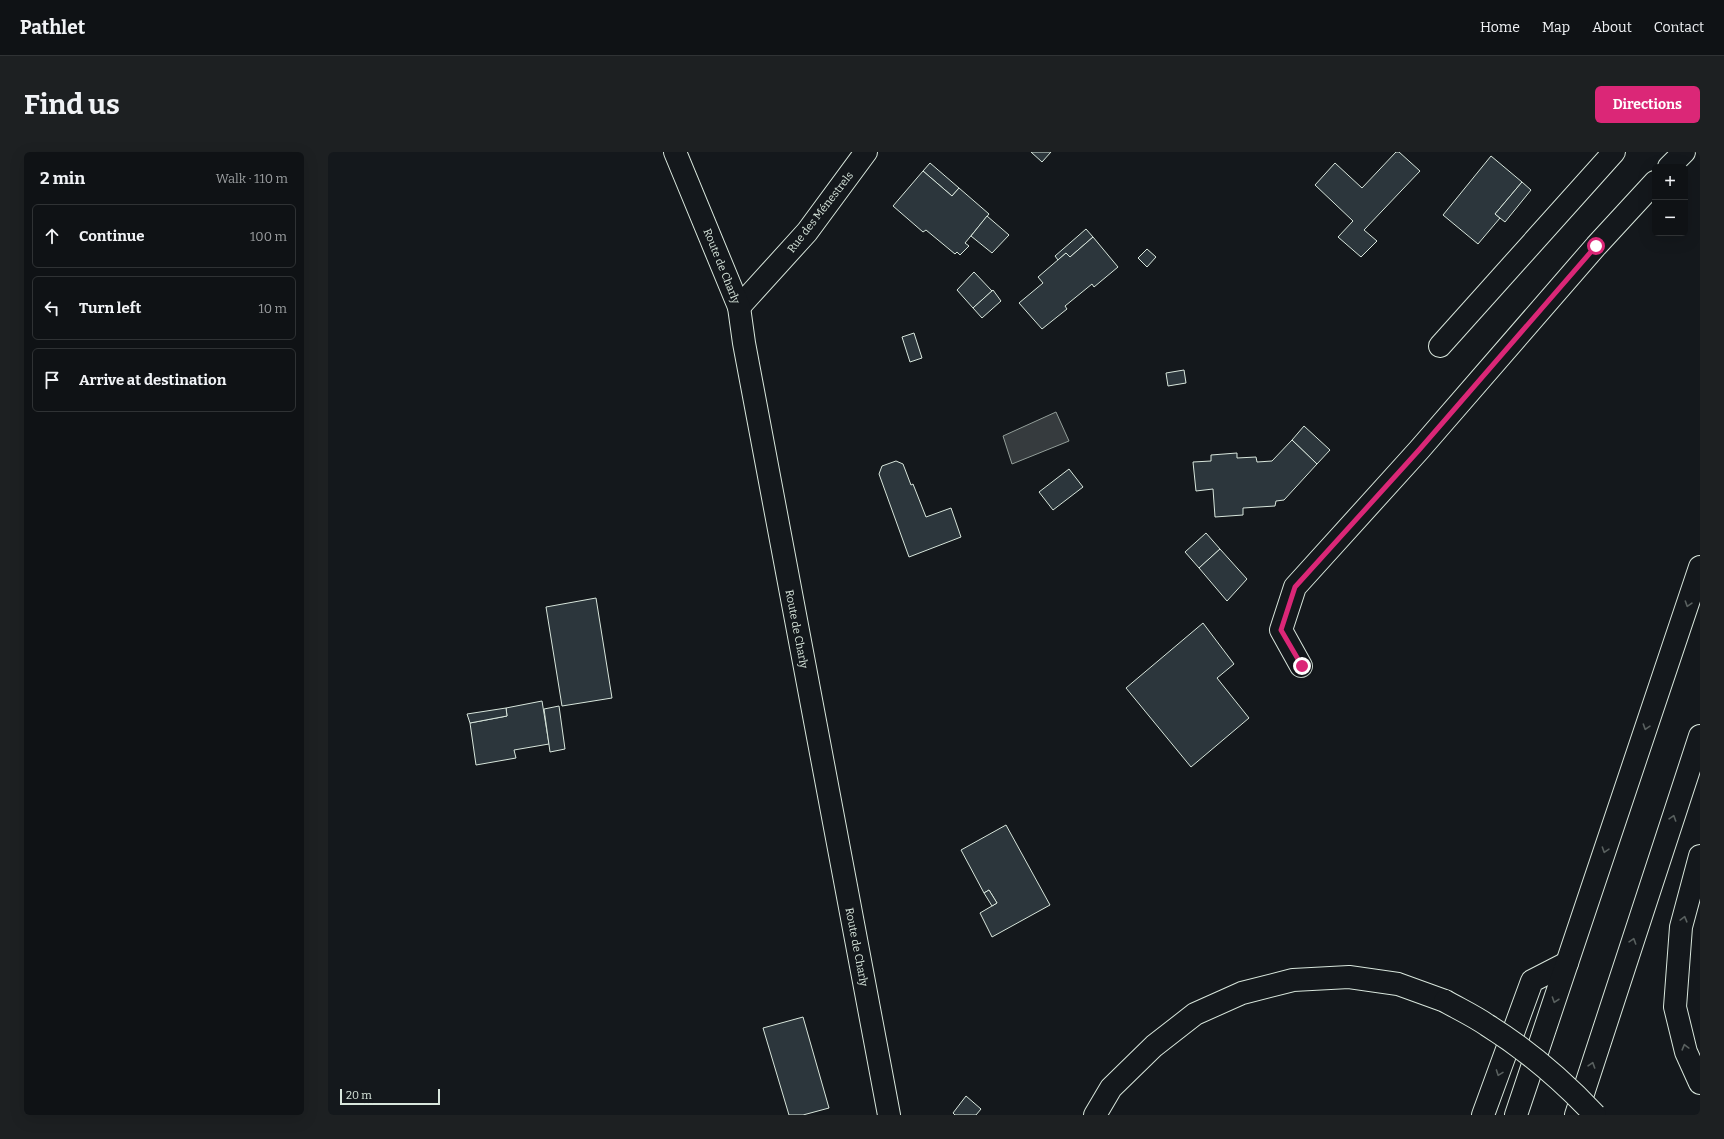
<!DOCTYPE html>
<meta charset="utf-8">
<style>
:root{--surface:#0f1215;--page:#1d2022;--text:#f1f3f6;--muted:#9b9ea0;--line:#2f3234;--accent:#db2777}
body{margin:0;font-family:Bitter,serif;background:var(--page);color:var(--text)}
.controls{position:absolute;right:12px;top:12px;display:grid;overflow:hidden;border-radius:6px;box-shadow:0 4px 16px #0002}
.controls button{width:36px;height:36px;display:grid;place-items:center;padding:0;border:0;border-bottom:1px solid var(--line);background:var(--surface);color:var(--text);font:20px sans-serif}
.scale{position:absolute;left:12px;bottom:10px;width:100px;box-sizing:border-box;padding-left:4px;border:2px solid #d8e6dc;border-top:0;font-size:11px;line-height:14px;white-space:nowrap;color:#d8e6dc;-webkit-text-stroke:3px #14181c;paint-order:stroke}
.stop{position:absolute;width:12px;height:12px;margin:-9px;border:3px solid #db2777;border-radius:50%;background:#fff}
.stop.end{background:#db2777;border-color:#fff;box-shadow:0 1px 4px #0008}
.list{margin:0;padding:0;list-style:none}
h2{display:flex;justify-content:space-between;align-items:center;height:52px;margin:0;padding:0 16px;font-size:17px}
h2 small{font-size:13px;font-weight:400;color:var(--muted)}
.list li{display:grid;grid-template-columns:26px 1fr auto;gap:12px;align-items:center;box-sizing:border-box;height:64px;margin:0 8px 8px;padding:0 8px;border:1px solid var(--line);border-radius:6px}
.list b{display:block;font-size:15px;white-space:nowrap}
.list em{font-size:13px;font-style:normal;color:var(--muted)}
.icon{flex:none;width:22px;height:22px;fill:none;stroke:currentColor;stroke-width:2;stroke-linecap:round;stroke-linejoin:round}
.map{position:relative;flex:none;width:1372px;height:963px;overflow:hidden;border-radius:6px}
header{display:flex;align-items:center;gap:24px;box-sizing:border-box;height:56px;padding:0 20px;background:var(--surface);border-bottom:1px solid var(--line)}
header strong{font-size:19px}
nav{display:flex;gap:22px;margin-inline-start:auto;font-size:14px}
.intro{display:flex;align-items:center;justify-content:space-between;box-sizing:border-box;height:96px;padding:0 24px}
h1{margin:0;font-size:28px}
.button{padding:10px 18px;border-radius:6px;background:var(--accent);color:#fff;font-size:14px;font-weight:700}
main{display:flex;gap:24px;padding:0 24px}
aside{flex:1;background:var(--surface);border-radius:6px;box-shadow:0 4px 16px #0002}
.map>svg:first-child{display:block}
.water{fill:#363b3e;stroke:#939e99}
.building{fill:#2c363c;stroke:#d8e6dc}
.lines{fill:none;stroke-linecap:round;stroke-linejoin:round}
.minor-casing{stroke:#d8e6dc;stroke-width:24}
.major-casing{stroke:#d8e6dc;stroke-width:24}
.highway-casing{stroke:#d8e6dc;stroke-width:24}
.minor{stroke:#14181c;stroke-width:22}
.major{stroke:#14181c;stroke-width:22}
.highway{stroke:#14181c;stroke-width:22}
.highway-bridge-casing{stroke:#d8e6dc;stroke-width:24;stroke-linecap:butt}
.highway-bridge{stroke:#14181c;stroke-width:22}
.oneway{stroke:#59605f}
.route{stroke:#db2777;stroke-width:5}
.labels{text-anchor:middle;stroke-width:3;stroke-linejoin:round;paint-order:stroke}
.street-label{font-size:11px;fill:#d8e6dc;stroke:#14181c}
</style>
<header>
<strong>Pathlet</strong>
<nav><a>Home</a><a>Map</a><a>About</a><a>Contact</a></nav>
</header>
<div class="intro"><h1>Find us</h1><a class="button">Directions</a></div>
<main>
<aside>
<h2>2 min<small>Walk · 110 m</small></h2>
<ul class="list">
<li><svg class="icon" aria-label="ahead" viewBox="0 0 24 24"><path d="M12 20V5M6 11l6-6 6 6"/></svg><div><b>Continue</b></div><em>100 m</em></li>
<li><svg class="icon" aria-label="left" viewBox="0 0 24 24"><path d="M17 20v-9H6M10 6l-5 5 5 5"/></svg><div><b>Turn left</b></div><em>10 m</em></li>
<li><svg class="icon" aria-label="arrive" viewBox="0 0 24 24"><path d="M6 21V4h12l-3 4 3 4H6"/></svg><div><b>Arrive at destination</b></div></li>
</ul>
</aside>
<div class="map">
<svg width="1372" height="963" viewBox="0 0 1372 963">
<rect width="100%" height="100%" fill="#14181c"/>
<polygon class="water" points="728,260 741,289 684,312 675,284"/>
<g class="building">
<polygon points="703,0 723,0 714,10"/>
<polygon points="1068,0 1071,0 1092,19 1036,78 1049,89 1033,105 1010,85 1025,69 987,33 1007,11 1034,36"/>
<polygon points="1163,4 1194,30 1167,62 1172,66 1150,92 1115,63"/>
<polygon points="602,11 631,36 624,44 595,19"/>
<polygon points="595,19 624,44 631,36 661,62 637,91 641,94 632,103 629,100 627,102 598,78 595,80 565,54"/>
<polygon points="1194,30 1203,38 1177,70 1167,62"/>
<polygon points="659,64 681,83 664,101 643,84"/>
<polygon points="758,77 765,85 742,105 738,101 730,108 727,104"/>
<polygon points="765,85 790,115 766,135 764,132 737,154 739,157 714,177 691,151 715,131 710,125 738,101 742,105"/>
<polygon points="819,97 828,105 819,115 810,106"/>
<polygon points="646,120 664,139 645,156 629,138"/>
<polygon points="665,138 673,149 654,166 645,156"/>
<polygon points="586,181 594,206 582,210 574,185"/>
<polygon points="856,218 858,231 840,234 838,221"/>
<polygon points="976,274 1002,298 989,312 964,288"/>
<polygon points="964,288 989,312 956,348 948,349 947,354 915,356 915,363 887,365 885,337 868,339 865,310 883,309 883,303 909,301 909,306 928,305 929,310 944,309"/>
<polygon points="568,309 575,312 583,333 585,332 598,365 623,356 633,385 581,405 551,322 554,314"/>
<polygon points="741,317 755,335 725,358 711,340"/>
<polygon points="878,381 892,397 871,416 857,400"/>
<polygon points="892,397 919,427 899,449 871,416"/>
<polygon points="268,446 284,546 234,554 218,455"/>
<polygon points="875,471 906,512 889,526 921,566 863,615 798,536"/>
<polygon points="214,549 221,592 186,598 188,606 148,613 142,571 179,564 178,556"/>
<polygon points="231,554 237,597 222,600 216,557"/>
<polygon points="178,556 179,564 142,571 139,562"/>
<polygon points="678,673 722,753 664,785 652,761 669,751 661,738 656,741 633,698"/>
<polygon points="661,738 669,751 664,754 656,741"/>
<polygon points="475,865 501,956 475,963 461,963 435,876"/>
<polygon points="638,944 653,957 648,963 627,963 625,961"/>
</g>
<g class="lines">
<defs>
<g id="minor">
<polyline points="1341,15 1356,0"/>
<polyline points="411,155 479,80 538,0"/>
<polyline points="1112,194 1286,0"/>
<polyline points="973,514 953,478 967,435 1091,298 1268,94 1327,30"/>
</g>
<polyline id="major" points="347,0 411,155 416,191 561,963"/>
<g id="highway">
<polyline points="1372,704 1353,775 1347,855 1358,900 1372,931"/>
<polyline points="767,963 783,936 826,894 867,862 914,841 965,828 1021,825 1070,832 1117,849"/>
<polyline points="1155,963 1204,829 1239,811"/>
<polyline points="1188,963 1372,415"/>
<polyline points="1248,963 1372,584"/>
</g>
</defs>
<use href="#minor" class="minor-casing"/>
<use href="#major" class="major-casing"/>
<use href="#highway" class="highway-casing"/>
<use href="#minor" class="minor"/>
<use href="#major" class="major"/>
<use href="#highway" class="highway"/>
<defs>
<path id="highway-bridge" d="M1117,849C1131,857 1146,864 1159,873C1199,898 1235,929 1267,963"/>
</defs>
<use href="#highway-bridge" class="highway-bridge-casing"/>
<use href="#highway-bridge" class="highway-bridge"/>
</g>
<defs><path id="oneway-chevron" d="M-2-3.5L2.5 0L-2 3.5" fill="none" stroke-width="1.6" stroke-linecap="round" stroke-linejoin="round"/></defs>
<g class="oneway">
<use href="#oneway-chevron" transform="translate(1360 452) rotate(108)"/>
<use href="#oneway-chevron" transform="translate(1318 575) rotate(108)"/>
<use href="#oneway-chevron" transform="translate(1345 666) rotate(-72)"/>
<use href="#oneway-chevron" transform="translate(1277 698) rotate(108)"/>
<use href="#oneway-chevron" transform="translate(1356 767) rotate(-75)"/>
<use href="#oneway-chevron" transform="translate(1305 789) rotate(-72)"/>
<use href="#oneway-chevron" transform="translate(1227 848) rotate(109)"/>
<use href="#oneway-chevron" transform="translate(1357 895) rotate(-105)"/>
<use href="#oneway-chevron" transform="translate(1264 913) rotate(-72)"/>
<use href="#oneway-chevron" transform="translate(1171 921) rotate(110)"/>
</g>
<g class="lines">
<polyline class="route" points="974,514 953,478 967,435 1091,298 1268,94"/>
</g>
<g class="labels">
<g class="street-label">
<text transform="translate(492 60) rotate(-52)" y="4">Rue des Ménestrels</text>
<text transform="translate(394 114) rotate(68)" y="4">Route de Charly</text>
<text transform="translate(469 477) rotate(79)" y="4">Route de Charly</text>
<text transform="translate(529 795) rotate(79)" y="4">Route de Charly</text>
</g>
</g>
</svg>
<div class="controls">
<button>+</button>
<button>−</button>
</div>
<div class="scale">20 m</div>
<div class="stop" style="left:1268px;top:94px"></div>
<div class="stop end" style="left:974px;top:514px"></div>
</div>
</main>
